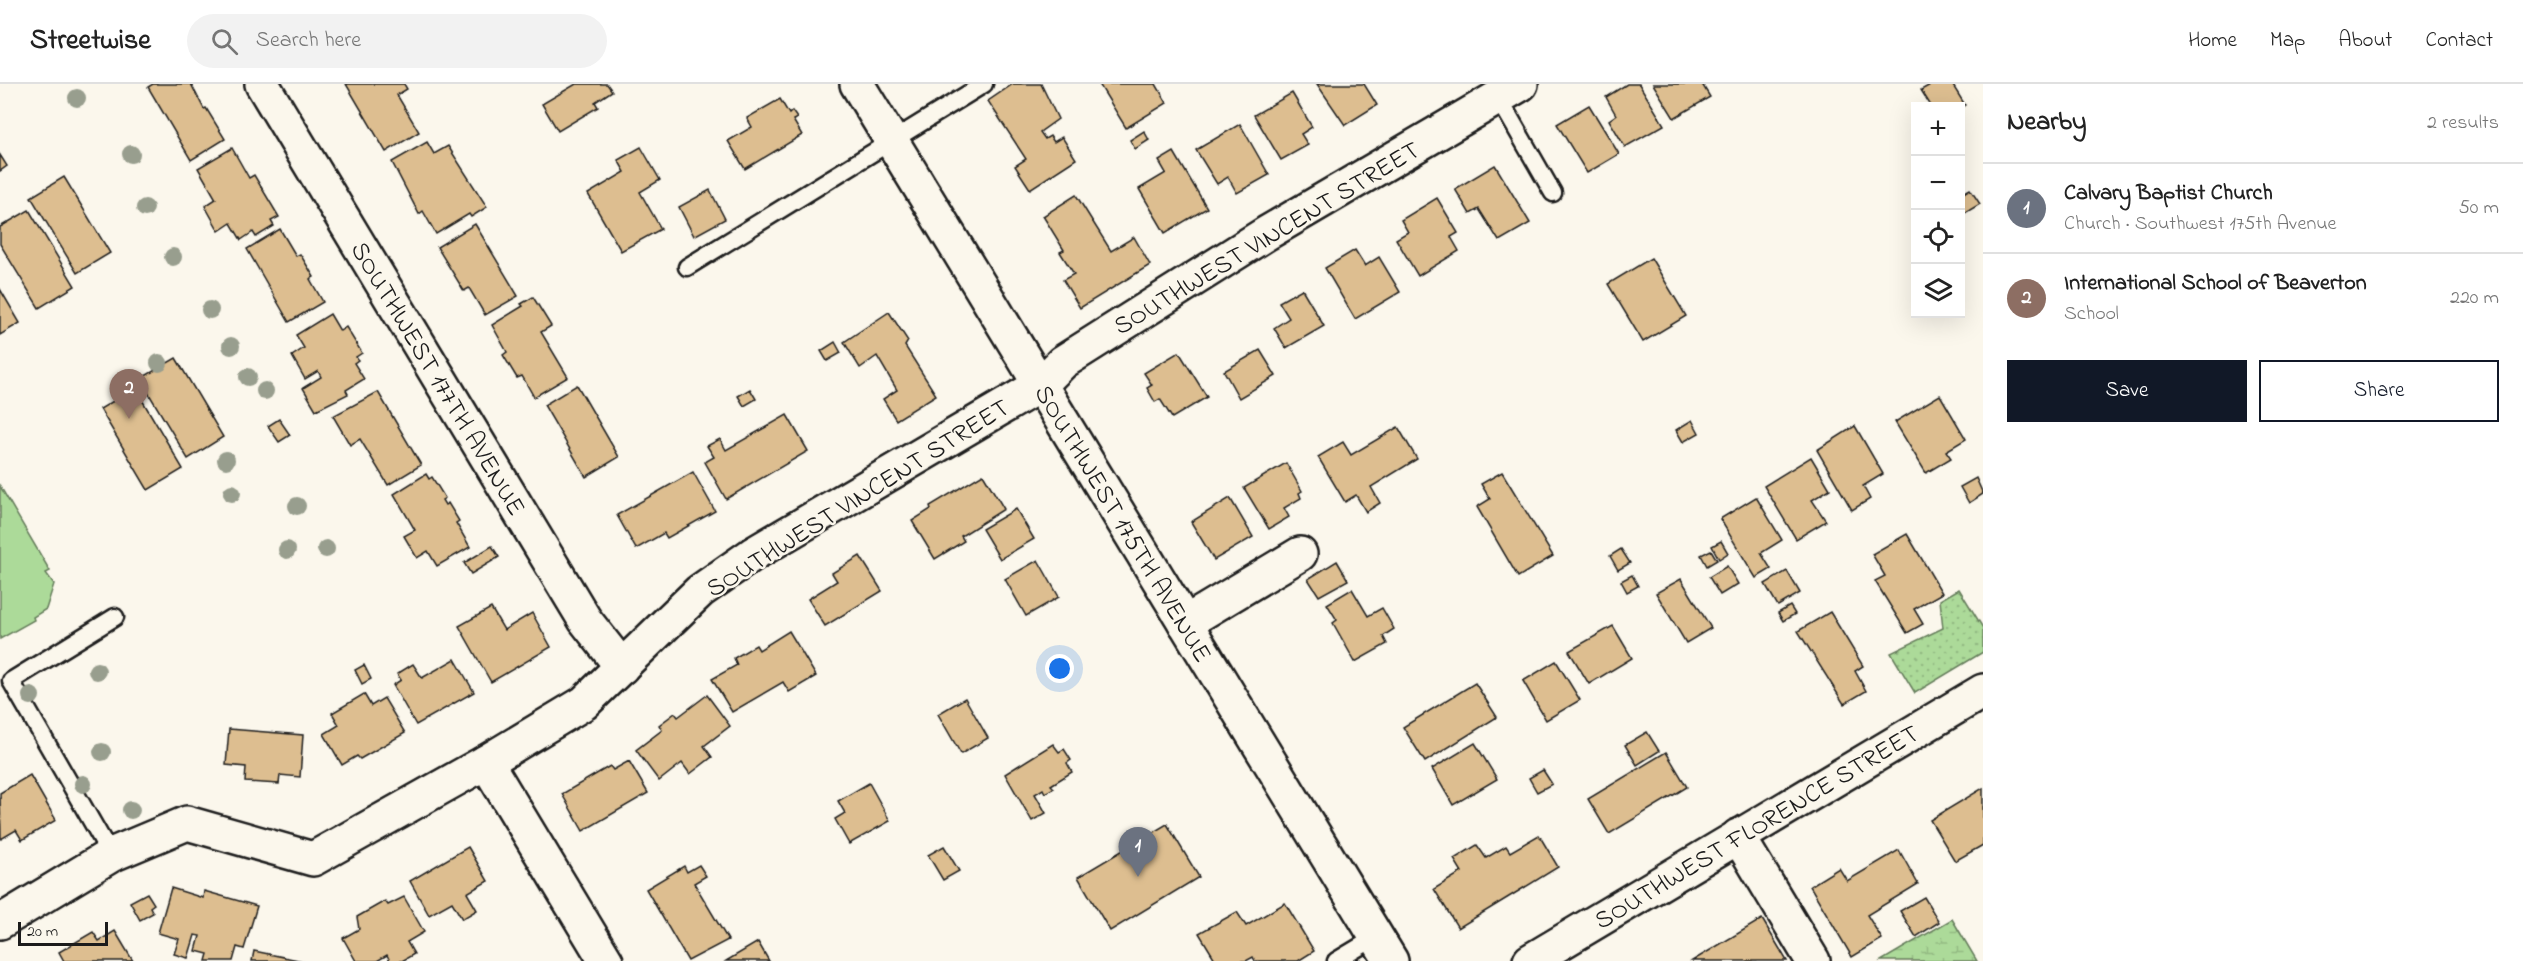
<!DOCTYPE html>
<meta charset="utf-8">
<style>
:root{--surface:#fff;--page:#f2f2f2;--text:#222;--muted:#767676;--line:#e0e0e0;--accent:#111827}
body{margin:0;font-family:"Indie Flower",sans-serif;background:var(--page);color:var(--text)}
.controls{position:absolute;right:18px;top:18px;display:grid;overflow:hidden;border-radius:0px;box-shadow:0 6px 24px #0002}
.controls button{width:54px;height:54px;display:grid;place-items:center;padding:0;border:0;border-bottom:2px solid var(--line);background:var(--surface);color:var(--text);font:30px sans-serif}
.scale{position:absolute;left:18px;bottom:15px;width:90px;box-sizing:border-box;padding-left:6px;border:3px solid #1c1c1c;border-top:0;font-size:16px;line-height:21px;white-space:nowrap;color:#1c1c1c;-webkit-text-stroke:4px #fbf7ec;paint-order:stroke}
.you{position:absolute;left:1060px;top:585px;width:21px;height:21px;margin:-15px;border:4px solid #fff;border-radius:50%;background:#1a73e8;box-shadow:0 0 0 9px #1a73e833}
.badge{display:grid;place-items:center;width:39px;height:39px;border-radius:50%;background:var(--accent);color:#fff;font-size:20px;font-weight:700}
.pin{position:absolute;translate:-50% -50px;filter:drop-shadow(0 2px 3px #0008)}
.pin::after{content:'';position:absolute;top:32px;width:21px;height:18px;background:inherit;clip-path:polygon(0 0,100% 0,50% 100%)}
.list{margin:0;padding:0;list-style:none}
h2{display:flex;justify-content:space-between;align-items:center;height:78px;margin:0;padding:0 24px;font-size:26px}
h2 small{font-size:20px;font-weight:400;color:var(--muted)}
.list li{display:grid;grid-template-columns:39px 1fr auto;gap:18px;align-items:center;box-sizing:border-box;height:90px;padding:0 24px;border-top:2px solid var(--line)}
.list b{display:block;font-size:22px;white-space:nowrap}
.list p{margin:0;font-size:20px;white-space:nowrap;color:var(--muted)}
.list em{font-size:20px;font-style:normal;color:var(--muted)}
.actions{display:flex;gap:12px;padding:18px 24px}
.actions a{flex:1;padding:14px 0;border:2px solid var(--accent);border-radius:0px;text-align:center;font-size:21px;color:var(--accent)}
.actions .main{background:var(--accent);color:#fff}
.icon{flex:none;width:33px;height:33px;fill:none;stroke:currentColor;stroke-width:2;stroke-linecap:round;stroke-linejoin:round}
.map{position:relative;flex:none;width:1983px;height:877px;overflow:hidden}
header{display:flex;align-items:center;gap:36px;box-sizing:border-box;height:84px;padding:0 30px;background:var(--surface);border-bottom:2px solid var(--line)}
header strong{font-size:28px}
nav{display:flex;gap:33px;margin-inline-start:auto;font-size:21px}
.search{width:420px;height:54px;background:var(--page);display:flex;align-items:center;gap:15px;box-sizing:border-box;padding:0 21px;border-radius:33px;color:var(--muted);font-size:22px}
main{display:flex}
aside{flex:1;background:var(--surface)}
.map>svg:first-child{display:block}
.wetland{fill:url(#wetland-marsh);stroke:#647b5a;stroke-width:1.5}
.park{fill:url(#park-dots);stroke:#647b5a;stroke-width:1.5}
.pitch{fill:#acda99;stroke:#647b5a;stroke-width:1.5}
.building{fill:#ddbe90;stroke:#1c1c1c;stroke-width:1.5}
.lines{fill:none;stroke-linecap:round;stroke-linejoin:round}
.lane-casing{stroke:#1c1c1c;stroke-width:21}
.street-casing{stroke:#1c1c1c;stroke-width:38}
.lane{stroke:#fbf7ec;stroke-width:16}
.street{stroke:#fbf7ec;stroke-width:33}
.tree{fill:#989e8e}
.labels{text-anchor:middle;stroke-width:5;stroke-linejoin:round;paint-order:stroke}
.street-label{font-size:26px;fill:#1c1c1c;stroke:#fbf7ec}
</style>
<header>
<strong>Streetwise</strong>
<div class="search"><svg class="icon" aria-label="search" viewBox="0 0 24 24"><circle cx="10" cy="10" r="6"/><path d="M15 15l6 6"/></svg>Search here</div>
<nav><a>Home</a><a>Map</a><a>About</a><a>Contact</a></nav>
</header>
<main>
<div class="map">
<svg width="1983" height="877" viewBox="0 0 1983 877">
<defs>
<pattern id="wetland-marsh" width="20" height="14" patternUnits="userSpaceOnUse" patternTransform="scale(1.5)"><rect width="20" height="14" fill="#acda99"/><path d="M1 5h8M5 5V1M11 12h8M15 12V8" fill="none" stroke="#93ba83"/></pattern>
<pattern id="park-dots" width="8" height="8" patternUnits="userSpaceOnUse" patternTransform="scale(1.5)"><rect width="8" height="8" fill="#acda99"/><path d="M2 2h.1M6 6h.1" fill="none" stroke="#93ba83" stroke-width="1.8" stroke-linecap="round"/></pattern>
</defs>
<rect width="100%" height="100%" fill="#fbf7ec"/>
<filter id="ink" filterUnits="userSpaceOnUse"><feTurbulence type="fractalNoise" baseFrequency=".0167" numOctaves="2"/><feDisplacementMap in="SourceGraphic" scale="12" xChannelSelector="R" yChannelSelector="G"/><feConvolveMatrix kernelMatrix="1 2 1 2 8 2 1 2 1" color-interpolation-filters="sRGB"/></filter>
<g filter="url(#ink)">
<polygon class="wetland" points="1952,835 1977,877 1881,877"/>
<polygon class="park" points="1959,505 1983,544 1983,568 1915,609 1891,569 1943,544 1940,516"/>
<polygon class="pitch" points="0,402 50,487 46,489 54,500 46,525 33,533 34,536 0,555"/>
<g class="building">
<polygon points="153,0 191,0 204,25 206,24 225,55 191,76 148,3"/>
<polygon points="346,0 404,0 407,5 397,11 419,48 386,68"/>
<polygon points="576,0 607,0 612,7 595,18 598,23 558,47 542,20"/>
<polygon points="1013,0 1041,0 1058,35 1040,48 1045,55 1050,52 1054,58 1062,53 1076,75 1030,105 1015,82 1026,75 988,17"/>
<polygon points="1099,0 1156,0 1167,19 1126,44"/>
<polygon points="1317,0 1364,0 1377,21 1345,41"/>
<polygon points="1627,0 1639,0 1664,41 1625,63 1609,36 1616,31 1606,13"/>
<polygon points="1653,0 1702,0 1710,13 1674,34"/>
<polygon points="1932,0 1952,0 1965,21 1960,24 1931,22 1921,6"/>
<polygon points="1292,9 1312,43 1301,50 1308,61 1281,76 1254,31"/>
<polygon points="780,15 789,30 792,27 797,34 793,36 802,51 745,85 728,57 752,43 747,34"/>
<polygon points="1589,21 1619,70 1587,89 1557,40"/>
<polygon points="1240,40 1269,91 1237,109 1228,93 1217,100 1196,66"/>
<polygon points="1144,47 1149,56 1135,65 1130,56"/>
<polygon points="427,58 434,70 448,62 487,123 471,133 469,130 436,150 423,127 419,130 392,78"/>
<polygon points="641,63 660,96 640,108 661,145 621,167 588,110 625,88 618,76"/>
<polygon points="232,64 249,94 254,91 279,133 271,137 274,142 256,153 253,148 241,156 231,139 219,147 205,122 216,115 198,84"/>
<polygon points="1174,68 1207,124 1165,149 1139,105 1166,89 1159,77"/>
<polygon points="0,71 7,82 0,87"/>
<polygon points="1495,81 1530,139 1499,157 1479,125 1470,130 1455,105"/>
<polygon points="64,93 110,169 77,189 31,113"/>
<polygon points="1970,105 1980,120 1960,132 1960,111"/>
<polygon points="710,106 725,135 694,152 679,123"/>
<polygon points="1076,111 1111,167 1134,153 1150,181 1080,224 1063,196 1074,190 1060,168 1064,166 1043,132"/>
<polygon points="1437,114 1458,149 1451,153 1459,167 1418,192 1396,155 1408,148 1401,136"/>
<polygon points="29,126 75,202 39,224 0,160 0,143"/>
<polygon points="475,140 518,212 485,231 469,204 464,207 437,163"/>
<polygon points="280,145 296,172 300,170 314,193 310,195 323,218 289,238 247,165"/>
<polygon points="1355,166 1365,182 1379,173 1400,208 1355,235 1325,184"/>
<polygon points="1651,174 1686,232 1643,258 1608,200"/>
<polygon points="0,205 20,239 0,251"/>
<polygon points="1302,205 1324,242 1286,264 1274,244 1289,234 1279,218"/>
<polygon points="533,213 551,242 541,248 568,293 534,313 522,292 517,294 503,271 507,268 492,241 523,222 521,220"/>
<polygon points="889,228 908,257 905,262 936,311 896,336 883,315 897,306 877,272 860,284 844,258"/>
<polygon points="330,230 340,247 346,243 362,269 356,273 358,276 354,279 364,295 346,306 348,310 316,326 303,304 321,293 318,287 305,295 292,272 304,264 296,251"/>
<polygon points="835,258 841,269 827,277 821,267"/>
<polygon points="1260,266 1276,292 1239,314 1224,287"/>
<polygon points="1179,268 1207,313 1172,334 1160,315 1155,318 1147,304 1152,301 1144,289"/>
<polygon points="176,274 223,353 188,375 140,295"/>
<polygon points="577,301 619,373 586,393 544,321"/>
<polygon points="135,304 183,385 148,406 100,325"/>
<polygon points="750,305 756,315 744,322 738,312"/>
<polygon points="378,308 421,381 388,401 360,355 350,361 333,332"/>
<polygon points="1940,311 1966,355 1946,367 1951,374 1926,389 1895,338"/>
<polygon points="787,331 808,367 726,415 705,378 714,373 707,362 720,355 726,366"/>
<polygon points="279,335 290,351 279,358 268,342"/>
<polygon points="1692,336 1699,349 1683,358 1676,346"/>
<polygon points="1855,342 1883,390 1863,402 1870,415 1852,426 1817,366"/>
<polygon points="1398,343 1417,375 1371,403 1380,419 1366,428 1356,411 1345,418 1318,373 1343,358 1351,371"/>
<polygon points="1811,373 1830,405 1812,416 1826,437 1796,455 1764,402"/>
<polygon points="1286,379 1302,407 1299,409 1301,414 1284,424 1289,433 1269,445 1244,404"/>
<polygon points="693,388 715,427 667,454 664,449 636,465 617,431"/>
<polygon points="1502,388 1553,472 1518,493 1477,423 1490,415 1481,400"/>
<polygon points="426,390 429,395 432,393 445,414 442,416 445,421 448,419 459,437 456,439 470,463 437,482 428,467 417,474 404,452 415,446 394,410"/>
<polygon points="983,390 1004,425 961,452 964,457 935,475 912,437 931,425 930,422"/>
<polygon points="1976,394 1983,410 1969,419 1960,403"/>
<polygon points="1756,413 1782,456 1761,469 1771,485 1756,494 1720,435"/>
<polygon points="1230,414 1253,453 1214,476 1191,438"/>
<polygon points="1016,425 1034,455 1000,475 982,445"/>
<polygon points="1907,450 1942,509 1914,525 1923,540 1907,549 1875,497 1885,492 1872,470"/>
<polygon points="1721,457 1728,469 1719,475 1712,462"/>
<polygon points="492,462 499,473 471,490 464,479"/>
<polygon points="1621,465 1630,479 1618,486 1610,472"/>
<polygon points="1711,466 1717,476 1707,482 1701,471"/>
<polygon points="860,472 882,507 825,542 808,515 837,497 832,489"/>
<polygon points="1038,476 1059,513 1026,532 1005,495"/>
<polygon points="1337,477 1348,496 1319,512 1308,495"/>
<polygon points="1727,482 1738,500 1720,511 1709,493"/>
<polygon points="1787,487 1800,509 1778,522 1765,500"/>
<polygon points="1632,491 1638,502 1627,508 1621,497"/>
<polygon points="1681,495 1711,544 1686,559 1656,509"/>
<polygon points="1352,505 1368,532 1382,524 1394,545 1383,552 1387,560 1355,578 1333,539 1337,536 1327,520"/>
<polygon points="1790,522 1795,530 1783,537 1778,529"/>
<polygon points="491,524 504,546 532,529 551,563 491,598 459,542"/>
<polygon points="1830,528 1863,582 1855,587 1866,607 1844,620 1798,547"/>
<polygon points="1613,542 1632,574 1589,600 1569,567"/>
<polygon points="789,547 816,592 789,608 783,598 732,628 712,595 737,581 734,574 756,561 759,566"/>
<polygon points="455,575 474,608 416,641 393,601 401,596 397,590 413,580 422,594"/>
<polygon points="1556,577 1580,616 1546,636 1523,597"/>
<polygon points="364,581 371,595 362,600 355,586"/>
<polygon points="1475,599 1497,633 1425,678 1403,643"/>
<polygon points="364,610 371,622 384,614 405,649 360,675 357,672 342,681 324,650 339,641 332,629"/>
<polygon points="707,611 730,642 704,662 712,673 690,690 682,679 659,697 636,666 662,646 659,641 675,629 678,633"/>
<polygon points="965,614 988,654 961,670 938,630"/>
<polygon points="229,645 303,651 300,693 280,691 279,700 245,698 246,683 226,681"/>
<polygon points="1647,648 1659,667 1637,681 1625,661"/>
<polygon points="1475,659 1497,695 1453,721 1432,685"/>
<polygon points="1053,660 1059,668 1064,665 1071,676 1067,679 1072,688 1051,701 1054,704 1045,709 1043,705 1035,710 1046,729 1032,737 1005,690"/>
<polygon points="1666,668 1687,703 1609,750 1588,715"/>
<polygon points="629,677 648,709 583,747 562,710 610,682 613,686"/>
<polygon points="1543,686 1552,700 1537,708 1529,694"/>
<polygon points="30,691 56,736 22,756 16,746 1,755 0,709"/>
<polygon points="869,699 890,737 849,760 835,735 845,729 838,717"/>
<polygon points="1983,704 1983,761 1955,777 1930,736"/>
<polygon points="1167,740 1199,793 1110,847 1078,793"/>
<polygon points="1539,751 1558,783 1458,844 1434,805 1462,788 1454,775 1477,761 1486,774 1506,762 1510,768"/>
<polygon points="944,762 959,787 943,796 928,771"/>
<polygon points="468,763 488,797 467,809 477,826 462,835 452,818 429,831 410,797"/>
<polygon points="1899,766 1918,800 1867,831 1882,855 1852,873 1810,802 1839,784 1847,797"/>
<polygon points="699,781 706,792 694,799 728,856 688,877 646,805 684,782 687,788"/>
<polygon points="171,804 203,814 204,807 257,822 244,865 237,863 233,877 206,877 208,870 196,867 200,852 195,851 188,874 174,870 179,855 158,849"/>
<polygon points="147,809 154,820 150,823 153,829 140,836 130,818"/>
<polygon points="404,813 424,848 407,858 414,870 402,877 390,877 387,871 377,877 356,877 343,854 359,845 357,833 385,817 388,821"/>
<polygon points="1924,813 1939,838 1916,853 1900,827"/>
<polygon points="1285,819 1314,867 1298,877 1255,877 1253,873 1246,877 1216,877 1199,849 1237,828 1246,842"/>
<polygon points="1762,835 1787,877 1692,877"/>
<polygon points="115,847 133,877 64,877 59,868 93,848 99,857"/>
<polygon points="758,858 769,877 726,877"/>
<polygon points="254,867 303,877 252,877"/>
</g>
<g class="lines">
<defs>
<g id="lane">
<polyline points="1498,13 1553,109"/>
<polyline points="687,183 984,0"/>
<polyline points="111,771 11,597 115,533"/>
<polyline points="1336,877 1376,853"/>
</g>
<g id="street">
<polyline points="262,0 585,536 622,583"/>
<polyline points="857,0 1391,877"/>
<polyline points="1185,539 1300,470"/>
<polyline points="486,678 606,877"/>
<polyline points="1738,752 1813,877"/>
<polyline points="0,838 111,771 187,739 313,775 486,678 584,619 700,507 753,470 1040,301 1063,278 1267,149 1521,0"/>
<polyline points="1530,877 1983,607"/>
</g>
</defs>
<use href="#lane" class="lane-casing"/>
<use href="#street" class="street-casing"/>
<use href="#lane" class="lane"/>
<use href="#street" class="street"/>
</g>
<g class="tree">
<circle cx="77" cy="14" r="9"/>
<circle cx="131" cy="70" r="9"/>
<circle cx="145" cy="124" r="9"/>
<circle cx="173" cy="173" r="9"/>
<circle cx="210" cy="226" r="9"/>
<circle cx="231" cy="262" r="9"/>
<circle cx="159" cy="279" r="9"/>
<circle cx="248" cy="293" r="9"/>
<circle cx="265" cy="307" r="9"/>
<circle cx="226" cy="376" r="9"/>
<circle cx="232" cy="409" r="9"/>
<circle cx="297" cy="422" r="9"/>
<circle cx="326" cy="465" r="9"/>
<circle cx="287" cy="466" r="9"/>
<circle cx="97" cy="587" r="9"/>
<circle cx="31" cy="612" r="9"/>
<circle cx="102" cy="668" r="9"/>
<circle cx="83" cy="700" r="9"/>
<circle cx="131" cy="726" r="9"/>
</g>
</g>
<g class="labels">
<g class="street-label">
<text transform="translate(1266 153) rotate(-31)" y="9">SOUTHWEST VINCENT STREET</text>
<text transform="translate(439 294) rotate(59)" y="9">SOUTHWEST 177TH AVENUE</text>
<text transform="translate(857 413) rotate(-32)" y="9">SOUTHWEST VINCENT STREET</text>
<text transform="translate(1124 439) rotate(59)" y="9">SOUTHWEST 175TH AVENUE</text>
<text transform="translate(1756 742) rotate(-31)" y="9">SOUTHWEST FLORENCE STREET</text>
</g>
</g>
</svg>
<div class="controls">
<button>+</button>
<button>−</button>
<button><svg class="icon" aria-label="locate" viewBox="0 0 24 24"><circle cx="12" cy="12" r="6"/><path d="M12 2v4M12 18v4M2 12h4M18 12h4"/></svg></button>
<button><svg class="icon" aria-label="layers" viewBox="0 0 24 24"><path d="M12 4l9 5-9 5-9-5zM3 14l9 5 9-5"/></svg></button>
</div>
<div class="scale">20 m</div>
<div class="you"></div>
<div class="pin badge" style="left:1138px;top:793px;background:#6b7280">1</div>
<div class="pin badge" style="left:129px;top:335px;background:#8d6e63">2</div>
</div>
<aside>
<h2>Nearby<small>2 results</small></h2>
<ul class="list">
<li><span class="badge" style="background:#6b7280">1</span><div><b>Calvary Baptist Church</b><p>Church · Southwest 175th Avenue</p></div><em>50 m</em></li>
<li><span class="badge" style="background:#8d6e63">2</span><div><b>International School of Beaverton</b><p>School</p></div><em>220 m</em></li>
</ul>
<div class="actions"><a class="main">Save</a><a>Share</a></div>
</aside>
</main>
